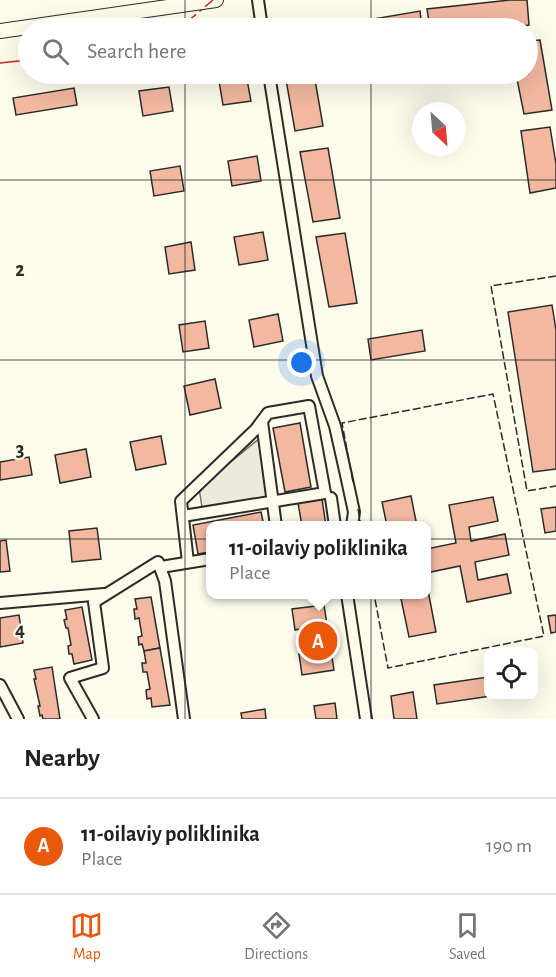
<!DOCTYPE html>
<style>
:root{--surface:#fff;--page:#f6f6f6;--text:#202124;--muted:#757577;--line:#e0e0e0;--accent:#ea580c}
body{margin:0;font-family:"Alegreya Sans",sans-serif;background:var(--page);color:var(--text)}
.controls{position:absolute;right:18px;bottom:18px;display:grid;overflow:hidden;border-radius:12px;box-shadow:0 6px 24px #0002}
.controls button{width:54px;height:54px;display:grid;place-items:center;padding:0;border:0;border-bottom:2px solid var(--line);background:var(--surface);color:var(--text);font:30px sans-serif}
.compass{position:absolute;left:412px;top:102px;width:54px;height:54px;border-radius:50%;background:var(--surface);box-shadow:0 6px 24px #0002;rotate:154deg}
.you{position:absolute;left:302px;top:363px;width:21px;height:21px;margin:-15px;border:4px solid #fff;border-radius:50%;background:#1a73e8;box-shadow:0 0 0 9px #1a73e833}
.badge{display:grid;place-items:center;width:39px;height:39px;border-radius:50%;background:var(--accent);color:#fff;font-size:20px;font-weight:700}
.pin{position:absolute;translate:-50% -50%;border:3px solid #fff;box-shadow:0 2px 6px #0006}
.popup{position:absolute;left:206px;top:521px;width:225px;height:78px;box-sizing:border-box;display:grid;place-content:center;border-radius:12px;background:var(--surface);filter:drop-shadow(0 2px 4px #0005);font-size:20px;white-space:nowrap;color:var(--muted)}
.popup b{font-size:22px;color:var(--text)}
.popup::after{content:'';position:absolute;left:50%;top:100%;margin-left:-12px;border:12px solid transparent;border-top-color:var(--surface)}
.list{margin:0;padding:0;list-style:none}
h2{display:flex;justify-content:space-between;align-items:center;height:78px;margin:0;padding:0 24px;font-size:26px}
h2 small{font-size:20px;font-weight:400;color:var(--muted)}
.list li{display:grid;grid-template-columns:39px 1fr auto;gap:18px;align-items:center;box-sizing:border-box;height:96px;padding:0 24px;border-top:2px solid var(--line)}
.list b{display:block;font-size:22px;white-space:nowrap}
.list p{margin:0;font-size:20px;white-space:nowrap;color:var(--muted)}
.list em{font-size:20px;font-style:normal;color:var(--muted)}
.icon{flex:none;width:33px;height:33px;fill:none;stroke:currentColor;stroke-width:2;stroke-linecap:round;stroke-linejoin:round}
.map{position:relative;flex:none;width:556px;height:719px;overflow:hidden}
.search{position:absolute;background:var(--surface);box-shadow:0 6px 24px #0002;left:18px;right:18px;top:18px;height:66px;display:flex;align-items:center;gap:15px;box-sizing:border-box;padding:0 21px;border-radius:33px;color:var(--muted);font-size:22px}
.sheet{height:174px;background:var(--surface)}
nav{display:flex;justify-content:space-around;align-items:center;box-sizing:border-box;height:84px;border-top:2px solid var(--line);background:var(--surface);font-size:16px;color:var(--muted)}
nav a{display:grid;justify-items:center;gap:3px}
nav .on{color:var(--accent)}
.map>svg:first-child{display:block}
.green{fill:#ecebdb;stroke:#74746e;stroke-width:1.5}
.building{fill:#f2b8a0;stroke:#2b2b2b;stroke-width:1.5}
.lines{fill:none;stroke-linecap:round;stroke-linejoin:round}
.minor-casing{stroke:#2b2b2b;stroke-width:14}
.major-casing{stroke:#2b2b2b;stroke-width:16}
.minor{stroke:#fdfbea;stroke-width:10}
.major{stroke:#fdfbea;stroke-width:14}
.fence{stroke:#2b2b2b;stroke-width:1.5;stroke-dasharray:8 3;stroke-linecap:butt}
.power{stroke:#c62828;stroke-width:1.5;stroke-dasharray:21 4.5 3 4.5;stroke-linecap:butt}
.grid{fill:none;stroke:#2b2b2b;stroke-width:1.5;stroke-opacity:0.55}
.grid-label{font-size:20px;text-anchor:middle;font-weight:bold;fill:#2b2b2b;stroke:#fdfbea;stroke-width:4.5;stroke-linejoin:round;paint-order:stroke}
</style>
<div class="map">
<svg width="556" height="719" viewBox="0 0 556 719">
<rect width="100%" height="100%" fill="#fdfbea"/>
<polygon class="green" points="260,438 269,497 202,507 199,488"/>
<g class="building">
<polygon points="510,0 527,0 529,25 503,28 430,28 427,9"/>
<polygon points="420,11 422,28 339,28 338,25"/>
<polygon points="540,40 552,110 524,114 516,74 528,74 528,41"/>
<polygon points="225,74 246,74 251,101 223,105 218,75"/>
<polygon points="285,74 314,74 323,126 295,131"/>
<polygon points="169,87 173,111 143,116 139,91"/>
<polygon points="74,88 77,105 16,115 13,98"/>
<polygon points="550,127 556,164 556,188 530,193 521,131"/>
<polygon points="328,148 340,218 313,222 300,152"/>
<polygon points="257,156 261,181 232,186 228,161"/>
<polygon points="180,166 184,191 154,196 150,171"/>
<polygon points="263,232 268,260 239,265 234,237"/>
<polygon points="345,233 357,303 329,307 316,237"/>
<polygon points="191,242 195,270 169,274 165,247"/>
<polygon points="552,305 556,330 556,469 533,472 508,312"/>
<polygon points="278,314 283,341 254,347 249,320"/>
<polygon points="205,321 209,348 183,352 179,325"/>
<polygon points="422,330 425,351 371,360 368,339"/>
<polygon points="215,379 221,408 190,415 184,386"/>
<polygon points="300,423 311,487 285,492 273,428"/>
<polygon points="161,436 166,464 136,470 130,442"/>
<polygon points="86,449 91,477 60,483 55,455"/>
<polygon points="29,457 32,475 0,480 0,462"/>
<polygon points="411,496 417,526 387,526 382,502"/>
<polygon points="493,497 498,521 469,527 471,541 505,534 509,555 475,562 478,580 507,574 511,593 467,602 460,566 426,573 426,549 456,543 449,505"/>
<polygon points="322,499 326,526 302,526 298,503"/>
<polygon points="556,507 556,531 545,533 541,509"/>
<polygon points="261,512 264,526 210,526 210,552 198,554 193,525"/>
<polygon points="97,528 101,559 72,562 69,531"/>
<polygon points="6,540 10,571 0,572 0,541"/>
<polygon points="426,580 436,632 409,637 400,594 426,594"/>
<polygon points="151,597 160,648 144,651 142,644 139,645 138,637 142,636 139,618 135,619 134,609 137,609 135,599"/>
<polygon points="324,605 334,670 302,675 299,654 308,653 304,628 295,630 292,609"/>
<polygon points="82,607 92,660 74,664 72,654 69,654 68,646 71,645 68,628 66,628 64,620 67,619 65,610"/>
<polygon points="19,615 23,643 0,647 0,618"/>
<polygon points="556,615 556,632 551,633 548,616"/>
<polygon points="160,648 170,705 152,707 151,698 147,699 146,690 150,689 147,672 143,672 142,663 146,663 144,651"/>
<polygon points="52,667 60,719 43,719 42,715 40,716 38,706 40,706 34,679 36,679 34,670"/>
<polygon points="488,677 488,696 491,696 437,704 434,685"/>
<polygon points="413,692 417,719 394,719 391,696"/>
<polygon points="335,703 337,719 316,719 314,706"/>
<polygon points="265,709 266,719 242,719 241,713"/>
</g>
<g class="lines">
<defs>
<g id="minor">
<polyline points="258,0 262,28"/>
<polyline points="269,74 317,376 335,426 346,475 354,512 352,526"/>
<polyline points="262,422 276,526"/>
<polyline points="331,498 335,526"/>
<polyline points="183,516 325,493 309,406 268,413 256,429 181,501 188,562"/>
<polyline points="161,567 210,559"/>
<polyline points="347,594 366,719"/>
<polyline points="0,603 104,594"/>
<polyline points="0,685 18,719"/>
<polyline points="93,719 70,678 103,668 94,602 158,562 165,581 184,719"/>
</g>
<polyline id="major" points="0,31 216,0"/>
</defs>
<use href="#minor" class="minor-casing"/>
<use href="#major" class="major-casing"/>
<use href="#minor" class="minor"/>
<use href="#major" class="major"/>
<g class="fence">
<polyline points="556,276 491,286 527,491 556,486"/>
<polyline points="353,482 342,423 493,394 544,636 388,668 374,594"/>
<polyline points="358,509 361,526"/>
</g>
<g class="power">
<polyline points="180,28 213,0"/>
<polyline points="0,63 28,60"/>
</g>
</g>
<path class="grid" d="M185,0V28M371,0V28M185,74V719M371,74V719M0,180H556M0,360H556M0,539H556"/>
<g class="grid-label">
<text x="20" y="276">2</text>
<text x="20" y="456">3</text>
<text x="20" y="636">4</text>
</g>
</svg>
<div class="controls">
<button><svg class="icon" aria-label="locate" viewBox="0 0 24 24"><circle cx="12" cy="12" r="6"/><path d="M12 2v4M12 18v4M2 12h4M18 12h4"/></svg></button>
</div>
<svg class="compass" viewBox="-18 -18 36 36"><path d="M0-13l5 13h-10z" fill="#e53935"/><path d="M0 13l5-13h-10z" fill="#757577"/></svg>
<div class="you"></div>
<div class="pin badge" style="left:318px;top:641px">A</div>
<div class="popup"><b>11-oilaviy poliklinika</b>Place</div>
<div class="search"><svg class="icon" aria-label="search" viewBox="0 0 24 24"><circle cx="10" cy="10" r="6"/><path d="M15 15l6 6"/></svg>Search here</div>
</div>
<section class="sheet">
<h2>Nearby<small></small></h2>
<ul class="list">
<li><span class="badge">A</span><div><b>11-oilaviy poliklinika</b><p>Place</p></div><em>190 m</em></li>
</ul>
</section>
<nav>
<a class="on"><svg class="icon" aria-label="map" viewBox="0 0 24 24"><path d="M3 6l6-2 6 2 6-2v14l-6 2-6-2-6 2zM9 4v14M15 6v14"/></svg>Map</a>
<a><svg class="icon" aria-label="directions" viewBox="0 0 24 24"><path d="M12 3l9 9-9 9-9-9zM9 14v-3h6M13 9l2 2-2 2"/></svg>Directions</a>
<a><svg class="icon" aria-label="saved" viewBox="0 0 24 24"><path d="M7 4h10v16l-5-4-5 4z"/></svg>Saved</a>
</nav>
